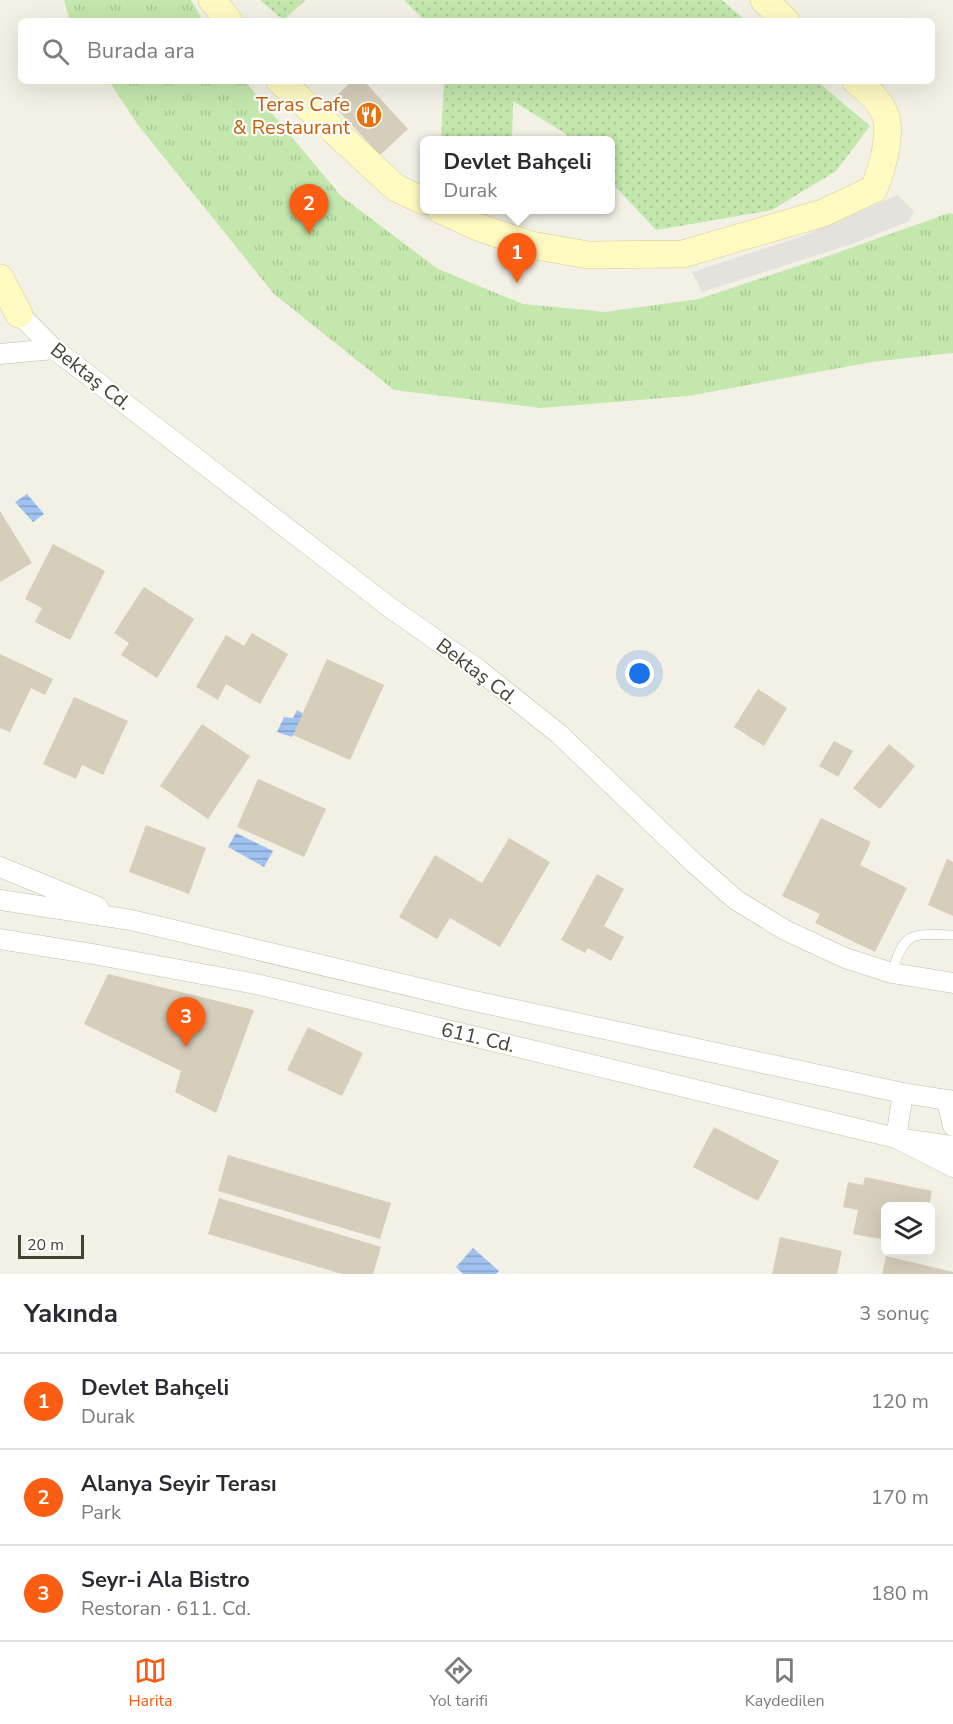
<!DOCTYPE html>
<html lang="tr">
<meta charset="utf-8">
<style>
:root{--surface:#fff;--page:#f7f7f7;--text:#2b2b33;--muted:#7c7c81;--line:#e1e1e2;--accent:#fb5d13}
body{margin:0;font-family:"Nunito Sans",sans-serif;background:var(--page);color:var(--text)}
.controls{position:absolute;right:18px;bottom:18px;display:grid;overflow:hidden;border-radius:9px;box-shadow:0 6px 24px #0002}
.controls button{width:54px;height:54px;display:grid;place-items:center;padding:0;border:0;border-bottom:2px solid var(--line);background:var(--surface);color:var(--text);font:30px sans-serif}
.scale{position:absolute;left:18px;bottom:15px;width:66px;box-sizing:border-box;padding-left:6px;border:3px solid #454134;border-top:0;font-size:16px;line-height:21px;white-space:nowrap;color:#454134;-webkit-text-stroke:4px #fff;paint-order:stroke}
.you{position:absolute;left:640px;top:674px;width:21px;height:21px;margin:-15px;border:4px solid #fff;border-radius:50%;background:#1a73e8;box-shadow:0 0 0 9px #1a73e833}
.badge{display:grid;place-items:center;width:39px;height:39px;border-radius:50%;background:var(--accent);color:#fff;font-size:20px;font-weight:700}
.pin{position:absolute;translate:-50% -50px;filter:drop-shadow(0 2px 3px #0008)}
.pin::after{content:'';position:absolute;top:32px;width:21px;height:18px;background:inherit;clip-path:polygon(0 0,100% 0,50% 100%)}
.popup{position:absolute;left:420px;top:136px;width:195px;height:78px;box-sizing:border-box;display:grid;place-content:center;border-radius:9px;background:var(--surface);filter:drop-shadow(0 2px 4px #0005);font-size:20px;white-space:nowrap;color:var(--muted)}
.popup b{font-size:22px;color:var(--text)}
.popup::after{content:'';position:absolute;left:50%;top:100%;margin-left:-12px;border:12px solid transparent;border-top-color:var(--surface)}
.list{margin:0;padding:0;list-style:none}
h2{display:flex;justify-content:space-between;align-items:center;height:78px;margin:0;padding:0 24px;font-size:26px}
h2 small{font-size:20px;font-weight:400;color:var(--muted)}
.list li{display:grid;grid-template-columns:39px 1fr auto;gap:18px;align-items:center;box-sizing:border-box;height:96px;padding:0 24px;border-top:2px solid var(--line)}
.list b{display:block;font-size:22px;white-space:nowrap}
.list p{margin:0;font-size:20px;white-space:nowrap;color:var(--muted)}
.list em{font-size:20px;font-style:normal;color:var(--muted)}
.icon{flex:none;width:33px;height:33px;fill:none;stroke:currentColor;stroke-width:2;stroke-linecap:round;stroke-linejoin:round}
.map{position:relative;flex:none;width:953px;height:1274px;overflow:hidden}
.search{position:absolute;background:var(--surface);box-shadow:0 6px 24px #0002;left:18px;right:18px;top:18px;height:66px;display:flex;align-items:center;gap:15px;box-sizing:border-box;padding:0 21px;border-radius:9px;color:var(--muted);font-size:22px}
.sheet{height:366px;background:var(--surface)}
nav{display:flex;justify-content:space-around;align-items:center;box-sizing:border-box;height:84px;border-top:2px solid var(--line);background:var(--surface);font-size:16px;color:var(--muted)}
nav a{display:grid;justify-items:center;gap:3px}
nav .on{color:var(--accent)}
.map>svg:first-child{display:block}
.grass{fill:url(#grass-dots)}
.park{fill:url(#park-tufts)}
.parking{fill:#e3e2dd}
.water{fill:url(#water-rules)}
.building{fill:#d4ceba}
.lines{fill:none;stroke-linecap:round;stroke-linejoin:round}
.lane-casing{stroke:#c1bdaa;stroke-width:10}
.street-casing{stroke:#c1bdaa;stroke-width:21}
.secondary-casing{stroke:#d3cd94;stroke-width:28}
.lane{stroke:#fff;stroke-width:9}
.street{stroke:#fff;stroke-width:20}
.secondary{stroke:#fffac2;stroke-width:27}
.labels{text-anchor:middle;stroke-width:4.5;stroke-linejoin:round;paint-order:stroke}
.food-label{font-size:20px;fill:#c56008;stroke:#fff;text-anchor:end}
.street-label{font-size:20px;fill:#454134;stroke:#fff}
</style>
<div class="map">
<svg width="953" height="1274" viewBox="0 0 953 1274">
<defs>
<pattern id="grass-dots" width="8" height="8" patternUnits="userSpaceOnUse" patternTransform="scale(1.5)"><rect width="8" height="8" fill="#c3e7ad"/><path d="M2 2h.1M6 6h.1" fill="none" stroke="#a9c795" stroke-width="1.8" stroke-linecap="round"/></pattern>
<pattern id="park-tufts" width="24" height="20" patternUnits="userSpaceOnUse" patternTransform="scale(1.5)"><rect width="24" height="20" fill="#c3e7ad"/><path d="M3 7l-1-3M5 7V3M7 7l1-3M15 17l-1-3M17 17v-4M19 17l1-3" fill="none" stroke="#a9c795"/></pattern>
<pattern id="water-rules" width="6" height="5" patternUnits="userSpaceOnUse" patternTransform="scale(1.5)"><rect width="6" height="5" fill="#a0c2f0"/><path d="M0 2.5h6" fill="none" stroke="#849fc3"/></pattern>
</defs>
<rect width="100%" height="100%" fill="#f3f1e5"/>
<g class="grass">
<polygon points="260,0 306,0 283,20"/>
<polygon points="404,0 722,0 746,21 425,21"/>
<polygon points="444,81 817,81 870,126 836,171 772,210 656,230 610,181 610,140 571,140 566,134 513,101 512,140 441,140"/>
</g>
<g class="park">
<polygon points="64,0 191,0 203,21 70,21"/>
<polygon points="109,81 245,81 341,196 438,269 523,304 605,312 699,299 831,255 949,213 953,214 953,353 872,362 688,396 540,408 394,390 274,294 138,125"/>
</g>
<polygon class="parking" points="898,195 914,212 909,221 855,243 702,292 692,272 800,237"/>
<g class="water">
<polygon points="27,494 44,514 33,522 15,502"/>
<polygon points="297,710 307,716 292,737 277,732 284,717 293,718"/>
<polygon points="236,833 273,851 264,867 228,847"/>
<polygon points="473,1248 499,1271 496,1274 463,1274 456,1267"/>
</g>
<g class="building">
<polygon points="352,81 364,81 408,129 380,155 330,102"/>
<polygon points="0,511 32,563 0,582"/>
<polygon points="53,544 105,571 70,640 35,622 42,608 25,599"/>
<polygon points="144,587 194,619 157,678 121,655 129,643 114,633"/>
<polygon points="252,633 288,654 260,704 226,684 218,700 196,687 226,635 244,646"/>
<polygon points="0,654 53,679 45,695 31,688 10,732 0,728"/>
<polygon points="327,659 384,685 350,760 293,735"/>
<polygon points="758,689 787,708 764,746 734,727"/>
<polygon points="74,697 128,721 103,775 82,765 76,779 43,764"/>
<polygon points="202,724 250,756 208,819 160,786"/>
<polygon points="834,741 853,751 838,777 819,766"/>
<polygon points="889,744 915,766 880,809 853,788"/>
<polygon points="258,779 326,809 304,857 237,827"/>
<polygon points="821,818 871,842 860,865 907,888 875,952 815,923 820,914 782,896"/>
<polygon points="146,825 206,848 189,894 129,872"/>
<polygon points="509,838 550,862 500,947 450,918 437,939 399,917 435,855 482,883"/>
<polygon points="947,859 953,862 953,916 928,905"/>
<polygon points="597,874 624,889 604,926 624,937 611,961 588,948 585,953 561,940"/>
<polygon points="108,974 254,1010 216,1113 175,1092 181,1071 84,1024"/>
<polygon points="308,1027 363,1053 342,1096 287,1070"/>
<polygon points="714,1127 779,1161 758,1201 693,1167"/>
<polygon points="228,1155 391,1203 380,1239 218,1191"/>
<polygon points="865,1177 932,1191 929,1206 886,1206 886,1240 853,1234 858,1210 843,1207 848,1182 863,1185"/>
<polygon points="219,1198 381,1247 373,1274 342,1274 208,1234"/>
<polygon points="780,1237 842,1251 837,1274 772,1274"/>
<polygon points="886,1256 953,1272 953,1274 882,1274"/>
</g>
<g class="lines">
<defs>
<path id="lane" d="M892,973C904,930 912,934 953,935"/>
<g id="street">
<polyline points="19,314 54,349 392,609 479,670 559,734 694,863 736,900 785,930 845,958 892,973 953,983"/>
<polyline points="0,354 54,349"/>
<polyline points="0,867 98,907"/>
<polyline points="0,900 131,920 465,999 903,1093 953,1101"/>
<polyline points="0,939 93,954 256,984 896,1138 953,1146"/>
<polyline points="903,1093 896,1138 953,1167"/>
<polyline points="947,1101 953,1126"/>
</g>
<g id="secondary">
<polyline points="212,0 229,21"/>
<polyline points="764,0 786,21"/>
<polyline points="280,81 396,188 424,201"/>
<path d="M441,210L478,227L531,245L588,255L683,254L823,213L874,189C881,171 894,131 884,112C878,99 867,90 856,81"/>
<polyline points="0,278 19,314"/>
</g>
</defs>
<use href="#lane" class="lane-casing"/>
<use href="#street" class="street-casing"/>
<use href="#secondary" class="secondary-casing"/>
<use href="#lane" class="lane"/>
<use href="#street" class="street"/>
<use href="#secondary" class="secondary"/>
</g>
<defs>
<symbol id="restaurant-disc" viewBox="-11 -11 22 22"><circle r="9.5" fill="#e8710a" stroke="#fff"/><path d="M-5-6h1v4h1v-4h1v4h1v-4h1v5L-1.5 .5V6h-2V.5L-5-1ZM5-6V6H3V1.5H1.5Q1.5-4 5-6Z" fill="#fff"/></symbol>
</defs>
<g fill-rule="evenodd">
<use href="#restaurant-disc" x="354" y="100" width="30" height="30"/>
</g>
<g class="labels">
<g class="food-label">
<text x="350" y="111">Teras Cafe<tspan x="350" dy="23">&amp; Restaurant</tspan></text>
</g>
<g class="street-label">
<text transform="translate(91 376) rotate(38)" y="7">Bektaş Cd.</text>
<text transform="translate(477 671) rotate(37)" y="7">Bektaş Cd.</text>
<text transform="translate(478 1037) rotate(13)" y="7">611. Cd.</text>
</g>
</g>
</svg>
<div class="controls">
<button><svg class="icon" aria-label="layers" viewBox="0 0 24 24"><path d="M12 4l9 5-9 5-9-5zM3 14l9 5 9-5"/></svg></button>
</div>
<div class="scale">20 m</div>
<div class="you"></div>
<div class="pin badge" style="left:517px;top:283px">1</div>
<div class="popup"><b>Devlet Bahçeli</b>Durak</div>
<div class="pin badge" style="left:309px;top:234px">2</div>
<div class="pin badge" style="left:186px;top:1047px">3</div>
<div class="search"><svg class="icon" aria-label="search" viewBox="0 0 24 24"><circle cx="10" cy="10" r="6"/><path d="M15 15l6 6"/></svg>Burada ara</div>
</div>
<section class="sheet">
<h2>Yakında<small>3 sonuç</small></h2>
<ul class="list">
<li><span class="badge">1</span><div><b>Devlet Bahçeli</b><p>Durak</p></div><em>120 m</em></li>
<li><span class="badge">2</span><div><b>Alanya Seyir Terası</b><p>Park</p></div><em>170 m</em></li>
<li><span class="badge">3</span><div><b>Seyr-i Ala Bistro</b><p>Restoran · 611. Cd.</p></div><em>180 m</em></li>
</ul>
</section>
<nav>
<a class="on"><svg class="icon" aria-label="map" viewBox="0 0 24 24"><path d="M3 6l6-2 6 2 6-2v14l-6 2-6-2-6 2zM9 4v14M15 6v14"/></svg>Harita</a>
<a><svg class="icon" aria-label="directions" viewBox="0 0 24 24"><path d="M12 3l9 9-9 9-9-9zM9 14v-3h6M13 9l2 2-2 2"/></svg>Yol tarifi</a>
<a><svg class="icon" aria-label="saved" viewBox="0 0 24 24"><path d="M7 4h10v16l-5-4-5 4z"/></svg>Kaydedilen</a>
</nav>
